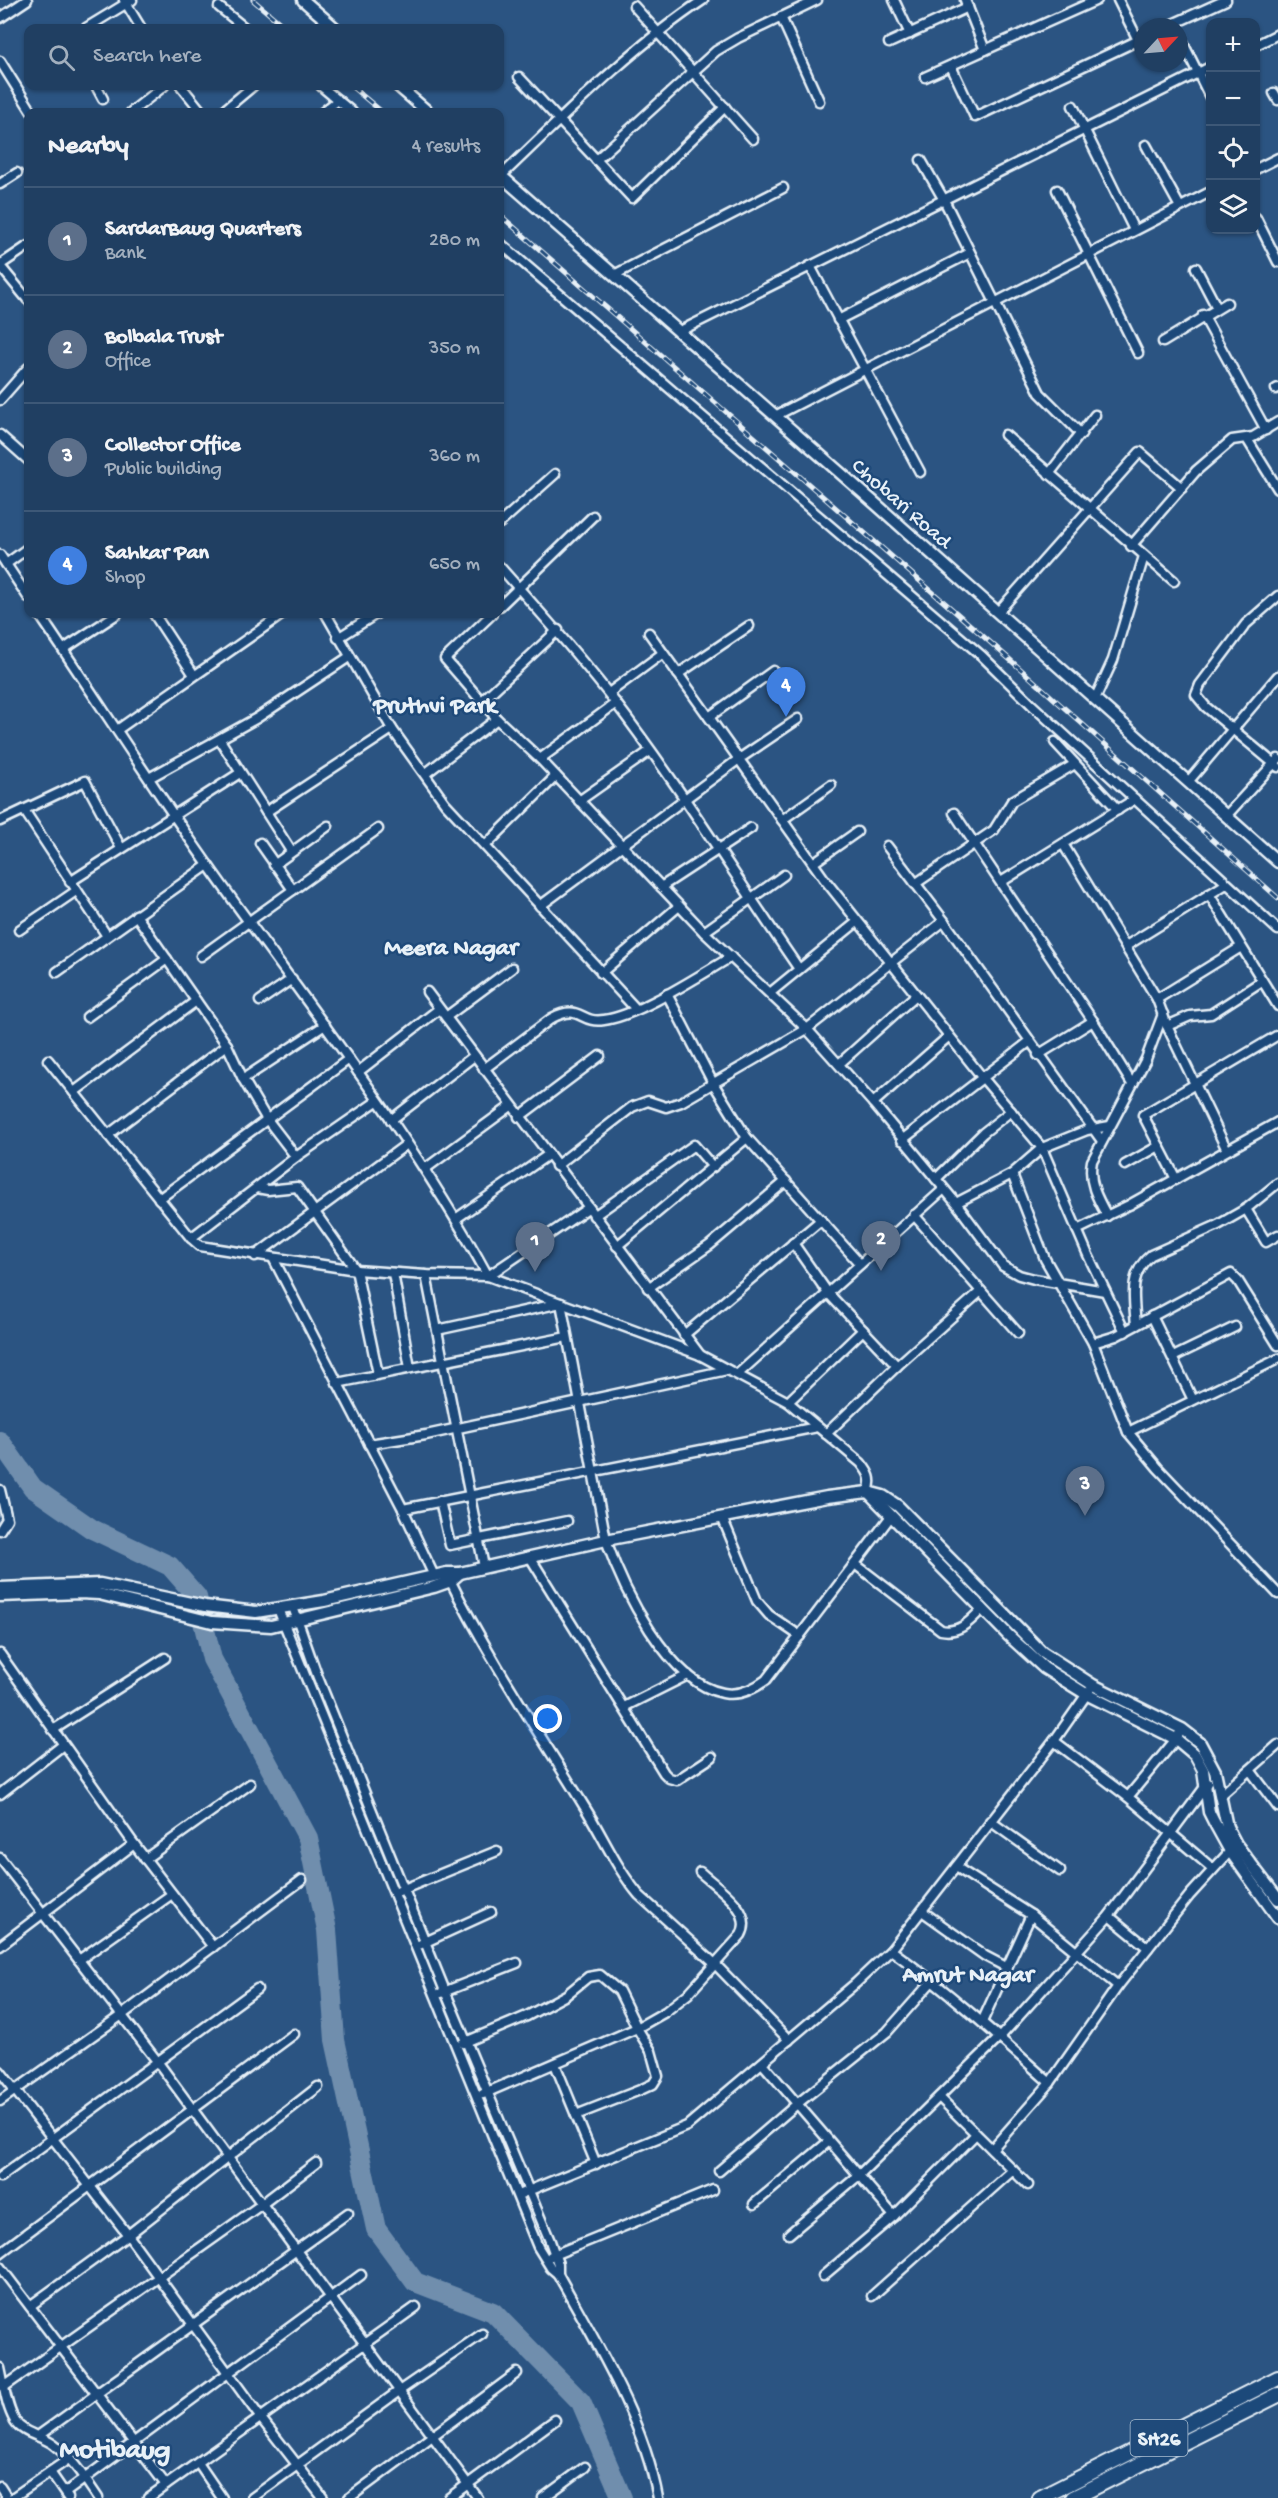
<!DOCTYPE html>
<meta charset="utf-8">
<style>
:root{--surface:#203f62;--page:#2d4a6b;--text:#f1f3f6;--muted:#a2afbe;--line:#3d5877;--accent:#bca0f2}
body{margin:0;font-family:"Gochi Hand",sans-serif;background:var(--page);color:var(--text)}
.controls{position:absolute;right:18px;top:18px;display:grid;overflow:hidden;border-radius:12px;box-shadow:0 2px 4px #0004}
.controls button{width:54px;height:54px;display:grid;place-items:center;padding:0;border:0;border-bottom:2px solid var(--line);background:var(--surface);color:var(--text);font:30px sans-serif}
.compass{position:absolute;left:1134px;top:18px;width:54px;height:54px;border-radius:50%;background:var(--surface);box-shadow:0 2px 4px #0004;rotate:64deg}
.you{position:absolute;left:548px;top:1719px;width:21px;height:21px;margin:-15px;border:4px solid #fff;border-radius:50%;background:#1a73e8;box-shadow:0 0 0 9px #1a73e833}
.badge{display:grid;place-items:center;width:39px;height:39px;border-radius:50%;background:var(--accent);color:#fff;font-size:20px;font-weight:700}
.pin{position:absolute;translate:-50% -50px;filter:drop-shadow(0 2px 3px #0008)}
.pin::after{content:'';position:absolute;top:32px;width:21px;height:18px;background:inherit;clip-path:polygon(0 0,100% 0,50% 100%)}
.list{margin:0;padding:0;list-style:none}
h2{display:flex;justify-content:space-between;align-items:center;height:78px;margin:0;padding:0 24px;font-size:26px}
h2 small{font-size:20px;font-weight:400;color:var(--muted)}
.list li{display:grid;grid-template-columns:39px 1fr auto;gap:18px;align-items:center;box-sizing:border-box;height:108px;padding:0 24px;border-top:2px solid var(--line)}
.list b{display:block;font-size:22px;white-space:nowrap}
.list p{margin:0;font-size:20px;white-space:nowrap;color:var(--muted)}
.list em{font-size:20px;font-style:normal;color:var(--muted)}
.icon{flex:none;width:33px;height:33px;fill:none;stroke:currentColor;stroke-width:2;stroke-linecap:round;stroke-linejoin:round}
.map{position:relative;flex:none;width:1278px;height:2498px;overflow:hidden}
.search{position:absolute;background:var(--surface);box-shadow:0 2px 4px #0004;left:24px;top:24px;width:480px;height:66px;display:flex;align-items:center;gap:15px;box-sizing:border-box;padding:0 21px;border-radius:12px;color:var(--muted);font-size:22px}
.panel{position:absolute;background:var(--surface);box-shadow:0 2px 4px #0004;left:24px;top:108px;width:480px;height:510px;border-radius:12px}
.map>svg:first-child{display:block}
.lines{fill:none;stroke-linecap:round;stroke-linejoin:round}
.river{stroke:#708ead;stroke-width:20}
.minor-casing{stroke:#e8f1f8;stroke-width:13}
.tertiary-casing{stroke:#e8f1f8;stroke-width:15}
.primary-casing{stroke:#e8f1f8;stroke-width:18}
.minor{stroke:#1f4a7a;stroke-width:8}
.tertiary{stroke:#1f4a7a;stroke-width:10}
.primary{stroke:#1f4a7a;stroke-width:14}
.rail-casing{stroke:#e8f1f8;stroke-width:5}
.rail{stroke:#1f4a7a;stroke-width:3;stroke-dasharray:9;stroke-linecap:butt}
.labels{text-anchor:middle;stroke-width:5;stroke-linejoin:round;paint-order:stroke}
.shield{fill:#1f4a7a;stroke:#acbfd2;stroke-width:1.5}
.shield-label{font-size:21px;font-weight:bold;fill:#e8f1f8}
.street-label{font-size:22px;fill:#e8f1f8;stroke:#1f4a7a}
.neighbourhood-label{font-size:24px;font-weight:bold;fill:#e8f1f8;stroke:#1f4a7a}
.district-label{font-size:28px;font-weight:bold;fill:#e8f1f8;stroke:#1f4a7a}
</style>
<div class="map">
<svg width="1278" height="2498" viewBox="0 0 1278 2498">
<rect width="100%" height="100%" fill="#2b5482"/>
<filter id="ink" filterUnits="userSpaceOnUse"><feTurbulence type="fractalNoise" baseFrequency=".0167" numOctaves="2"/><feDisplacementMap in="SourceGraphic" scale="12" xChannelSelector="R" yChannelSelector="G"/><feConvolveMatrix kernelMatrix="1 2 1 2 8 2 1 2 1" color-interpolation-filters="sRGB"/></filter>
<g filter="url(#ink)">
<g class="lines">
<polyline class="river" points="0,1441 33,1488 92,1529 170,1566 197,1597 212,1659 308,1838 327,1930 335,2040 376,2229 415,2282 493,2312 581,2402 622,2498"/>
<defs>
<g id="minor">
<polyline points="124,0 141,28"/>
<polyline points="894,0 910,34"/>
<polyline points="965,0 985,50"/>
<polyline points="1118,0 1138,40"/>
<polyline points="634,6 753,139"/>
<polyline points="219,7 245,28"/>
<polyline points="781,17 819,101"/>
<polyline points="0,18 27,0"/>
<polyline points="1166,27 1226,0"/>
<polyline points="86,28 132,0"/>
<polyline points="1179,35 1210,97"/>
<polyline points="889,43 968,7"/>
<polyline points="1256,45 1278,34"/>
<polyline points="0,61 32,112"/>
<polyline points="951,66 975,117 1143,38"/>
<polyline points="519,77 632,198 725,107"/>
<polyline points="925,77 1097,0"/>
<polyline points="96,86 103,99"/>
<polyline points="181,86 202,112"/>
<polyline points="321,86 352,112"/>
<polyline points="1274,93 1278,100"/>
<polyline points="1073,106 1134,230"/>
<polyline points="131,112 164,86"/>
<polyline points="222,112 253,86"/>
<polyline points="323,112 338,100"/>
<polyline points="1146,145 1180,207"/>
<polyline points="596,160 716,51 738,38 817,0"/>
<polyline points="921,160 944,200 1040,393 1081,434"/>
<polyline points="1256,169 1278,158"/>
<path d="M501,176C564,116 631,48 703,0"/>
<polyline points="0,184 17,173"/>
<polyline points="1057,190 1138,353"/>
<polyline points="1256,218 1278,262"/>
<polyline points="500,243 982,656 1032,705 1278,930"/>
<polyline points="0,265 28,246"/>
<polyline points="0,266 28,300"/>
<polyline points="810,266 920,472"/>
<polyline points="1196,268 1217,308"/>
<polyline points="614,275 783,188"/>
<polyline points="1203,315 1266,430"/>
<polyline points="838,320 970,253"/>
<polyline points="678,332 1210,67"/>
<polyline points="1163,342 1227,303"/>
<polyline points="1276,389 1278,388"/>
<polyline points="0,400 28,368"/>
<polyline points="775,416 1210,192"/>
<polyline points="0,435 28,460"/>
<polyline points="1005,435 1174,581"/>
<polyline points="1247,439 1278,489"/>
<polyline points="1049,474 1095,415"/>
<polyline points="500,523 555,474"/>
<polyline points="1131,546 1196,471 1232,440 1253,437 1278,422"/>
<polyline points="0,555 28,597"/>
<polyline points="6,564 28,548"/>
<path d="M500,567C539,611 579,655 615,702C681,788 738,881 799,969"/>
<polyline points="1278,596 1246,624 1200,685 1196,695 1206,707 1278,767"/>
<polyline points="500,606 593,516"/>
<polyline points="998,612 1140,452 1182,488"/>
<path d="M39,614C109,717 175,822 249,922C333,1037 420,1151 488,1276L588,1208"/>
<polyline points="154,614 194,675"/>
<polyline points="326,614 392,729 445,803 636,1009"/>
<polyline points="492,614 445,659 497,719 540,759 704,932 807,1029 873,1103 956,1203 1003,1266 1019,1275 1034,1279 1105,1291"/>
<polyline points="649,633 825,880 982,1077 1042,1148 1088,1255 1125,1332"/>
<polyline points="338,638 376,614"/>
<polyline points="64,649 117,614"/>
<polyline points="678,674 749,626"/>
<polyline points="609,693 663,653"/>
<polyline points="1095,699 1113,660 1144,556"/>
<polyline points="482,701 558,630"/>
<polyline points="709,717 773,671"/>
<polyline points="117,730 283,614"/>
<polyline points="220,740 291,851"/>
<polyline points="1055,742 1118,810"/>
<polyline points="540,759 616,703"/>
<polyline points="425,774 497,719"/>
<polyline points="149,778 257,718 349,657"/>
<polyline points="1188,782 1278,676"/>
<polyline points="579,801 650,751"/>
<polyline points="24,810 107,936"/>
<polyline points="266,812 392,729"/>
<polyline points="954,813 1093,1021 1132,1084"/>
<polyline points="1226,816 1278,759"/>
<polyline points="782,820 831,785"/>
<polyline points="0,821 85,781 121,848"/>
<polyline points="260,843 293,890"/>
<polyline points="1063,844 1157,999 1167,1026 1227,1150"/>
<polyline points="485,846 556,776"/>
<polyline points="887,846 944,921 1102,1141"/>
<polyline points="813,863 857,832"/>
<polyline points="274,865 328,826"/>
<polyline points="70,882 240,773"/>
<polyline points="1001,882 1135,799"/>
<polyline points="915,884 994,830 1012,801 1075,764"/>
<polyline points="661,887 751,828"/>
<polyline points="1209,894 1278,1006"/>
<polyline points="540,906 739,759 798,719"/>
<polyline points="136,915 227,1045 243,1079 266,1118 296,1157"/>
<polyline points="19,930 76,891"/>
<polyline points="704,932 784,875"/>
<polyline points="1126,946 1226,884"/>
<polyline points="201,956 378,829"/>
<polyline points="57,972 208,865"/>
<polyline points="601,973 679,906"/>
<polyline points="427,992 700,1355"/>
<polyline points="770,993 857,922"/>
<polyline points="667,994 713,1083 747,1138 860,1264"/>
<polyline points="1157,999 1241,947"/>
<polyline points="260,1001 292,979"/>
<polyline points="87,1017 167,959"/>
<polyline points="446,1017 512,968"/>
<polyline points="1167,1026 1190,1016 1211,1014 1262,981"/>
<polyline points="1038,1055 1093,1021"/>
<path d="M48,1060L191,1238L200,1246L356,1270L426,1275L488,1276L700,1355L788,1402L861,1463C869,1473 873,1479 868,1492"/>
<polyline points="839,1064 916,995"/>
<path d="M484,1069L552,1018C581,1003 579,1024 604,1020C638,1016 700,975 731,957"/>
<polyline points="358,1072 439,1009"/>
<polyline points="243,1079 325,1025"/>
<polyline points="74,1092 196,1001"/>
<polyline points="873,1103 949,1036"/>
<polyline points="519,1117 600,1056"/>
<polyline points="391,1120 474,1056"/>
<polyline points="108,1135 227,1045"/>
<polyline points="902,1140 1029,1042"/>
<polyline points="1125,1165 1159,1146"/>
<polyline points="556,1166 632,1107 648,1101 666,1107 681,1102 807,1029 944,921"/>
<polyline points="425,1169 511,1106"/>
<polyline points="1012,1174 1045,1259 1093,1343 1128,1432 1158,1468 1278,1594"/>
<polyline points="936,1179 983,1133 1011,1111"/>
<polyline points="1176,1179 1143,1115 1278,1035"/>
<polyline points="257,1188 268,1190 297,1187 356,1270 378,1374"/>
<polyline points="159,1199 349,1059"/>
<polyline points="956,1203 1012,1174 1042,1148 1087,1130 1110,1126"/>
<polyline points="1246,1209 1266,1242 1278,1235"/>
<polyline points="914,1215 1018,1333"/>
<polyline points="594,1216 694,1145 713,1167"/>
<path d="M1107,1216C1097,1198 1088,1182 1092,1161L1146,1059L1163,1014"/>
<polyline points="457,1218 548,1155"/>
<polyline points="1077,1230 1129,1205 1278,1122"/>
<polyline points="191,1238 296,1157 377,1101"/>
<polyline points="793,1243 828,1293 897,1366"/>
<polyline points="617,1246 747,1138"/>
<polyline points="255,1256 407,1144"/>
<polyline points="273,1258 403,1509 434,1576"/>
<polyline points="393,1273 410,1368"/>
<polyline points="426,1275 484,1567"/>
<polyline points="648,1288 710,1245 786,1181"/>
<polyline points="1152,1316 1193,1400"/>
<path d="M1136,1325C1134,1299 1128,1273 1151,1255L1218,1225L1246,1209L1278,1183"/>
<path d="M437,1330L561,1303L606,1540C622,1587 668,1683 723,1693C738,1696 754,1689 766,1680L891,1516"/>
<polyline points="684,1335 821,1220"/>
<polyline points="1093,1343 1116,1336 1231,1274 1238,1281 1278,1345"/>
<polyline points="1173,1357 1235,1327"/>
<polyline points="738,1374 944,1189"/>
<polyline points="337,1383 567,1337"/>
<polyline points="788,1402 863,1330"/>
<polyline points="1128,1432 1278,1359"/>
<polyline points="826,1434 897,1366 981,1291"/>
<polyline points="369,1444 426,1435 727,1370"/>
<polyline points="0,1490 7,1519 0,1530"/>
<polyline points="440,1501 450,1545 567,1521"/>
<polyline points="403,1509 817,1427"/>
<polyline points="722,1517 757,1601 769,1615 800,1636"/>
<polyline points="530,1557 664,1773 669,1778 677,1780 712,1757"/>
<path d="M855,1564L941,1630C960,1634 971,1620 983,1608"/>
<path d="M449,1578C488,1657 538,1731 584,1806C603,1836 616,1868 639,1895L715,1964L789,2040"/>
<polyline points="293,1607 317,1675 445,1991 550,2241 558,2264 558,2274"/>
<path d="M278,1609L538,2247L551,2268L558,2274C597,2345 643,2418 658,2498"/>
<polyline points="0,1654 134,1844 213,1947"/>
<polyline points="624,1707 688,1675"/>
<polyline points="53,1730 165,1658"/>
<polyline points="1054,1741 1128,1797 1213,1869"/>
<polyline points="1250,1770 1278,1807"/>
<polyline points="0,1794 63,1745"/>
<polyline points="1220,1796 1278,1745"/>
<polyline points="1128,1797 1176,1739 1182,1729"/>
<polyline points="990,1821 1060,1871"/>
<polyline points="0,1858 157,2061 478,2498"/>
<polyline points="145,1859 250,1784"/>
<polyline points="956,1867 1031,1915 1118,1986"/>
<polyline points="399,1891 497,1851"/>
<polyline points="922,1911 985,1956 1006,1967"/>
<polyline points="1109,1916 1148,1948"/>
<polyline points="421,1944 491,1912"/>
<polyline points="0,1946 134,1844"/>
<path d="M891,1950C948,1991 998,2036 1050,2083"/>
<polyline points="79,1960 172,1894"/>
<polyline points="441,1993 517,1963"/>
<polyline points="982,2022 1031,1915"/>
<polyline points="463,2043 527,2016 566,1995 588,1977 600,1975 619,1991 637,2028 651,2051 658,2076 653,2084 640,2090 576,2115"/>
<polyline points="762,2063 894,2216"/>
<polyline points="555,2064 596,2164"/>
<polyline points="0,2071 128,2235 260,2417 323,2498"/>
<path d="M483,2094L637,2028L665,2012L688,1994L741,1935C755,1910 716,1887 700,1872"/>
<polyline points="939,2097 1028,2185"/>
<polyline points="0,2101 122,2015 302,1880"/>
<polyline points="992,2149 1050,2083 1118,1986 1190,1895 1233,1848"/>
<polyline points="719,2171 797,2104 887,2032 933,1980"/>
<polyline points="0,2177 257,1989"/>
<polyline points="518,2195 687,2126 856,1983 891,1950 1054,1741 1089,1691"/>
<polyline points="754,2204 828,2142"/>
<polyline points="789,2234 858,2176 1000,2037 1109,1916 1208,1783"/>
<polyline points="0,2253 294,2034"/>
<polyline points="551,2256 713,2190"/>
<polyline points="0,2267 166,2485"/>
<polyline points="823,2276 894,2216 976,2134"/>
<polyline points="872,2296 1013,2170"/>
<polyline points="30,2306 128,2235 318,2087"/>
<path d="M0,2368C4,2385 6,2406 15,2421C23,2434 43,2436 54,2445C73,2459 85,2479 98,2498"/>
<polyline points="4,2387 262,2204 316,2163"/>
<polyline points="38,2436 348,2213"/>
<polyline points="198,2463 222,2498"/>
<polyline points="50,2472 68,2498"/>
<polyline points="0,2487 7,2498"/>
<polyline points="65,2493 361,2275"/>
<polyline points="12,2498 70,2458"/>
<polyline points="148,2498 416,2307"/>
<polyline points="252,2498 399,2391 482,2334"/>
<polyline points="349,2498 517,2373"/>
<polyline points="449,2498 555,2420"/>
<polyline points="543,2498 585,2467"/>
</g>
<g id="tertiary">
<polyline points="303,0 335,28"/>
<polyline points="398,86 428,112"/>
<polyline points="500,175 877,505 1278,862"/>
<polyline points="868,1492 1009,1636 1044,1668 1086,1694 1176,1739 1195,1755 1203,1770 1209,1812 1214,1822 1230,1851 1278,1918"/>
<polyline points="0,1588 100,1584 205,1606 256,1612 324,1601 447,1573 460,1573 606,1540 827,1497 868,1492 883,1496 898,1506 1042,1652 1093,1685 1182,1729 1200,1743 1215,1771 1227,1827 1236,1844 1278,1899"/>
<polyline points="0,1596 80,1593 99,1594 212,1622 271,1626 434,1587 451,1581 460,1573"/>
</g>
<g id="primary">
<polyline points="1040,2498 1278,2378"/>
<polyline points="1073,2498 1278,2395"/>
</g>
</defs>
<use href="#minor" class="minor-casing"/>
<use href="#tertiary" class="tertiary-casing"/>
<use href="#primary" class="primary-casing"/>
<use href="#minor" class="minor"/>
<use href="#tertiary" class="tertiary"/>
<use href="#primary" class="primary"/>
<defs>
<g id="rail">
<polyline points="253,0 286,28"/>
<polyline points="351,86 382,112"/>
<polyline points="500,215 1007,657 1278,898"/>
</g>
</defs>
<use href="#rail" class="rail-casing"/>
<use href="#rail" class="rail"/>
</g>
</g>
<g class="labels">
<rect class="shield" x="1130.5" y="2420" width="57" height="36" rx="4.5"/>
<g class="shield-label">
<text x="1159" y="2445">SH26</text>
</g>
<g class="street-label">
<text transform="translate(903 502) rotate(41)" y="8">Chobari Road</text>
</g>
<g class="neighbourhood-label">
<text x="435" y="712">Pruthvi Park</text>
<text x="451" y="954">Meera Nagar</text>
<text x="968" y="1981">Amrut Nagar</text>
</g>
<g class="district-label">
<text x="115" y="2457">Motibaug</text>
</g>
</g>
</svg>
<div class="controls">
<button>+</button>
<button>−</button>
<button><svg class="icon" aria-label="locate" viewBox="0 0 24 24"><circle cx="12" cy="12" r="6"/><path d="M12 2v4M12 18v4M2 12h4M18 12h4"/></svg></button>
<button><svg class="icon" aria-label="layers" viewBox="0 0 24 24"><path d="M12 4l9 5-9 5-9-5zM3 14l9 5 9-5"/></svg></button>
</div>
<svg class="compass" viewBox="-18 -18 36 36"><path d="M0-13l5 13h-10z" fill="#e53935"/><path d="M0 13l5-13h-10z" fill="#a2afbe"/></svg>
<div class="you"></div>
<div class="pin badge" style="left:535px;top:1272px;background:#5c6f8a">1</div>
<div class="pin badge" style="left:881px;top:1271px;background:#5c6f8a">2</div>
<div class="pin badge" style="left:1085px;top:1516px;background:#5c6f8a">3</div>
<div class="pin badge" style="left:786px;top:717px;background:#3f7fe0">4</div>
<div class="search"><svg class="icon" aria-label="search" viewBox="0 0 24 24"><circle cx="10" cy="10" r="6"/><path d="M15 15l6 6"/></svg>Search here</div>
<section class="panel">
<h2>Nearby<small>4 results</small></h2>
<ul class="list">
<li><span class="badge" style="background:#5c6f8a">1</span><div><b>SardarBaug Quarters</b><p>Bank</p></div><em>280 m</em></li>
<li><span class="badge" style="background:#5c6f8a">2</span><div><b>Bolbala Trust</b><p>Office</p></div><em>350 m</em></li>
<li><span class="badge" style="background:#5c6f8a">3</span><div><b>Collector Office</b><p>Public building</p></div><em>360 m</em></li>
<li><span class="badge" style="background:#3f7fe0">4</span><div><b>Sahkar Pan</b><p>Shop</p></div><em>650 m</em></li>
</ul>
</section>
</div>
